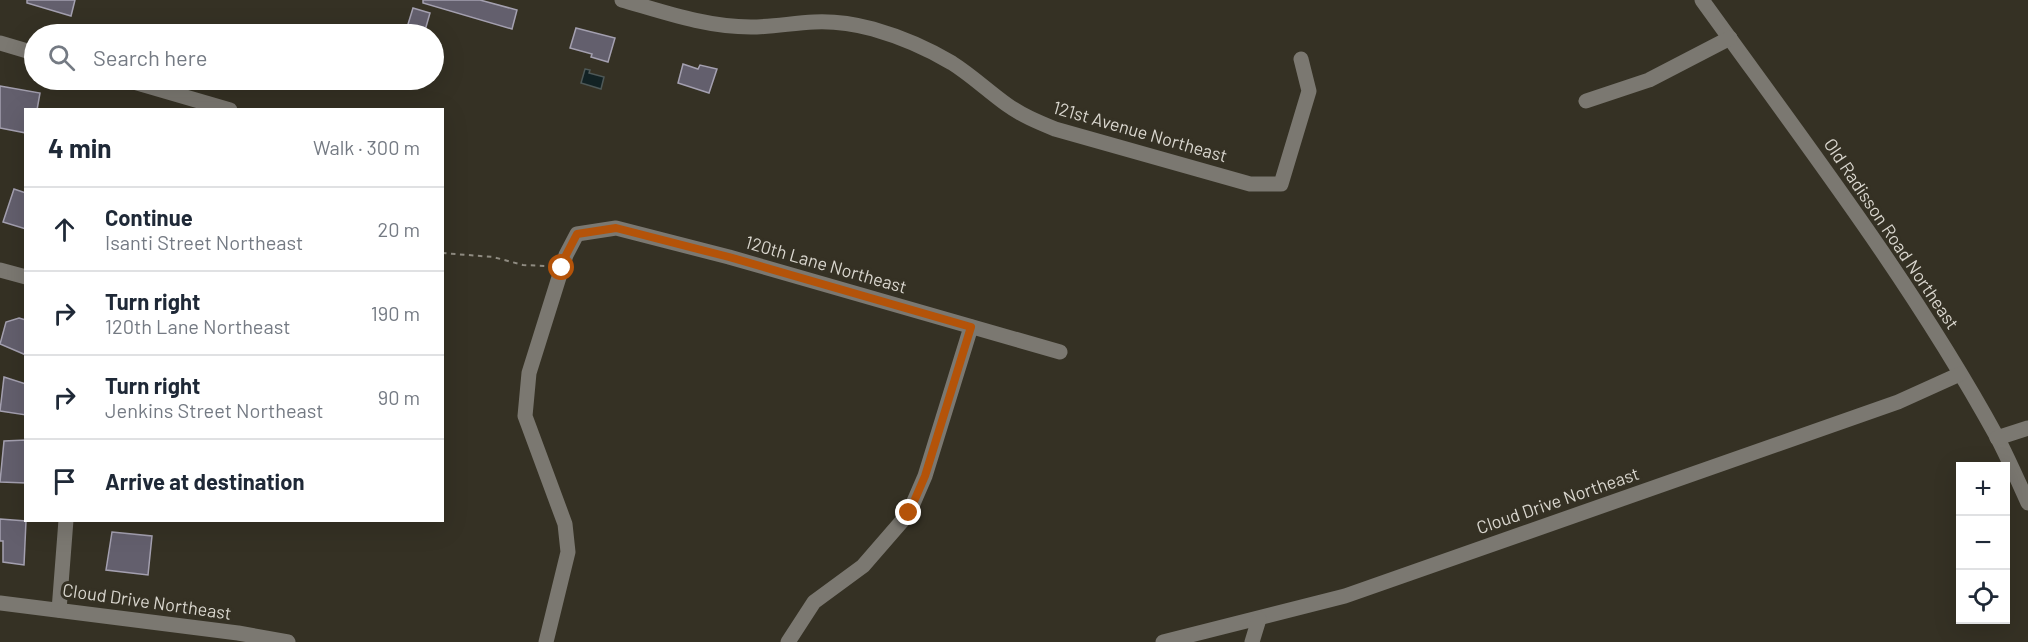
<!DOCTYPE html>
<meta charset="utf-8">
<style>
:root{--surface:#fff;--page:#f2f2f3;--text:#1f2937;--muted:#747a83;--line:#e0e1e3}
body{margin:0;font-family:Barlow,sans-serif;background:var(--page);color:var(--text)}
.controls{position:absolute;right:18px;bottom:18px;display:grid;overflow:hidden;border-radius:0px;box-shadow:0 6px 24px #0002}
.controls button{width:54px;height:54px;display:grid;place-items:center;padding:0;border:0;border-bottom:2px solid var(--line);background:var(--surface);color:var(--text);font:30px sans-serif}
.stop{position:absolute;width:18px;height:18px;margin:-14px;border:4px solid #b45309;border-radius:50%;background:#fff}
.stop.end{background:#b45309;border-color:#fff;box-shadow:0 2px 6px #0008}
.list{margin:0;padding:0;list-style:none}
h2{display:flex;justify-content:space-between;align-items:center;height:78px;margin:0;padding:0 24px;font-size:26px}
h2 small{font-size:20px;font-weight:400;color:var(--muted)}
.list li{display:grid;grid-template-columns:39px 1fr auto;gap:18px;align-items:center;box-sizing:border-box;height:84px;padding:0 24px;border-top:2px solid var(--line)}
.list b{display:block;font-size:22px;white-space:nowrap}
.list p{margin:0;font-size:20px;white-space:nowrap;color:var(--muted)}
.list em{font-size:20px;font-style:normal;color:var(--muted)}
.icon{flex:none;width:33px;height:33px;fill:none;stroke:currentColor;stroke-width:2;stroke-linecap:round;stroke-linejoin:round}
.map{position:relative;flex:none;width:2028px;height:642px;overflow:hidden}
.search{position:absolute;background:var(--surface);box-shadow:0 6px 24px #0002;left:24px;top:24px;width:420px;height:66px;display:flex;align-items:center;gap:15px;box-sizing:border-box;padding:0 21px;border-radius:33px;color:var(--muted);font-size:22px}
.panel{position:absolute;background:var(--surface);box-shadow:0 6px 24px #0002;left:24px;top:108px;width:420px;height:414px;border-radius:0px}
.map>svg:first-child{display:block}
.water{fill:#122224;stroke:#4e5857;stroke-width:1.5}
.building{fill:#635f6d;stroke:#a4a0b0;stroke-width:1.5}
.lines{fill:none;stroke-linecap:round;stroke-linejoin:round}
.path{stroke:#8f8b81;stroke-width:2;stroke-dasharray:4.5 4.5;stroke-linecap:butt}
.minor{stroke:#7b7871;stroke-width:15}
.route{stroke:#b45309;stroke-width:8}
.labels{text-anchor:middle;stroke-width:6;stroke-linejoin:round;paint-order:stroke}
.street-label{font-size:18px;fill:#d9d6ce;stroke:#353124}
</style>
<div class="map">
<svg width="2028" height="642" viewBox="0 0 2028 642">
<rect width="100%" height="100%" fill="#353124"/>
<polygon class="water" points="585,69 590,70 589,73 604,77 601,89 581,83"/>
<g class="building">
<polygon points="27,0 75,0 71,16 27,3"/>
<polygon points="423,0 480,0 517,10 512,29 423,3"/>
<polygon points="413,8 430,13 424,34 405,34"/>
<polygon points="576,28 615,38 608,62 591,57 592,54 570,48"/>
<polygon points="683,64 698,69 700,65 717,69 709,93 678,83"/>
<polygon points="0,86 40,93 37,110 26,110 26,133 0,128"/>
<polygon points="14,189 26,193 26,229 3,222"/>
<polygon points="19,318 26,320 26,355 0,344 6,322"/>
<polygon points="4,377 26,384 26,415 0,411"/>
<polygon points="26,440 26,483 0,482 4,441"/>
<polygon points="0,519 26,521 24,565 3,562 3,541 0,541"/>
<polygon points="112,532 152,536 148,575 106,570"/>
</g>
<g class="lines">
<polyline class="path" points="442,253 493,257 523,265 547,266"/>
<g class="minor">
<path d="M622,0C664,12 706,27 751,27C772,27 793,23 814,22C833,21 854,24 873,29C901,37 927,48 952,63C971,75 988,91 1006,104C1021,115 1038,122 1055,129L1250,184H1281L1309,91L1301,59"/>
<path d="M1702,0C1805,143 1912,282 1997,437C2008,458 2018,481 2028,503"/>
<polyline points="0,43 34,53"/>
<polyline points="127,80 230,110"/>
<polyline points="1586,101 1649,80 1730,38"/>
<polyline points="0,270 26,277"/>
<polyline points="1997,438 2028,428"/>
<polyline points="0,603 238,633 288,642"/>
<polyline points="59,610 66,520"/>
<polyline points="546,642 568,552 565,524 525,416 529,373 566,255 577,234 616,228 729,257 1060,352"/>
<polyline points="788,642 814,602 863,566 909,513 925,476 971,327"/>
<polyline points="1163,642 1345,596 1898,402 1960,374"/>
<polyline points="1252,642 1259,619"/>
</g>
</g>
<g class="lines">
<polyline class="route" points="562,268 566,255 577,234 616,228 729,257 971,327 925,476 909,513"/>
</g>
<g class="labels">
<g class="street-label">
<text transform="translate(1140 132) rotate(16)" y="6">121st Avenue Northeast</text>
<text transform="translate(1891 234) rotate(56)" y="6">Old Radisson Road Northeast</text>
<text transform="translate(826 265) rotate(16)" y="6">120th Lane Northeast</text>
<text transform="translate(1558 501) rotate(-19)" y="6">Cloud Drive Northeast</text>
<text transform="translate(147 602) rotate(8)" y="6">Cloud Drive Northeast</text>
</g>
</g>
</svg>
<div class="controls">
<button>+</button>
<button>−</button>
<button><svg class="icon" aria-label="locate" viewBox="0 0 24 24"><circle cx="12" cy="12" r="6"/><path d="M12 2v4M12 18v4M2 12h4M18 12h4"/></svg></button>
</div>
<div class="stop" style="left:562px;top:268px"></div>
<div class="stop end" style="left:909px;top:513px"></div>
<div class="search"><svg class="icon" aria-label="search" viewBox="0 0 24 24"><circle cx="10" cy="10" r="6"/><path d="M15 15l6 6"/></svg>Search here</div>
<section class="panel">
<h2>4 min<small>Walk · 300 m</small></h2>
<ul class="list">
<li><svg class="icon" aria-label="ahead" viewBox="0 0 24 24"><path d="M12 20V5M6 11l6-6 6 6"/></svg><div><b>Continue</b><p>Isanti Street Northeast</p></div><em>20 m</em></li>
<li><svg class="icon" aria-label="right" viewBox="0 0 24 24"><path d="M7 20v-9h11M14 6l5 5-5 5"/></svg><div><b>Turn right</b><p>120th Lane Northeast</p></div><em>190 m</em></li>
<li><svg class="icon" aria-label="right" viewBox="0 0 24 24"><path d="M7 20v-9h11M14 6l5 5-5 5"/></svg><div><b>Turn right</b><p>Jenkins Street Northeast</p></div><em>90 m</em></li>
<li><svg class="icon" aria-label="arrive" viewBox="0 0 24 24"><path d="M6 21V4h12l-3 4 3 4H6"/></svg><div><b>Arrive at destination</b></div></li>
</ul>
</section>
</div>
